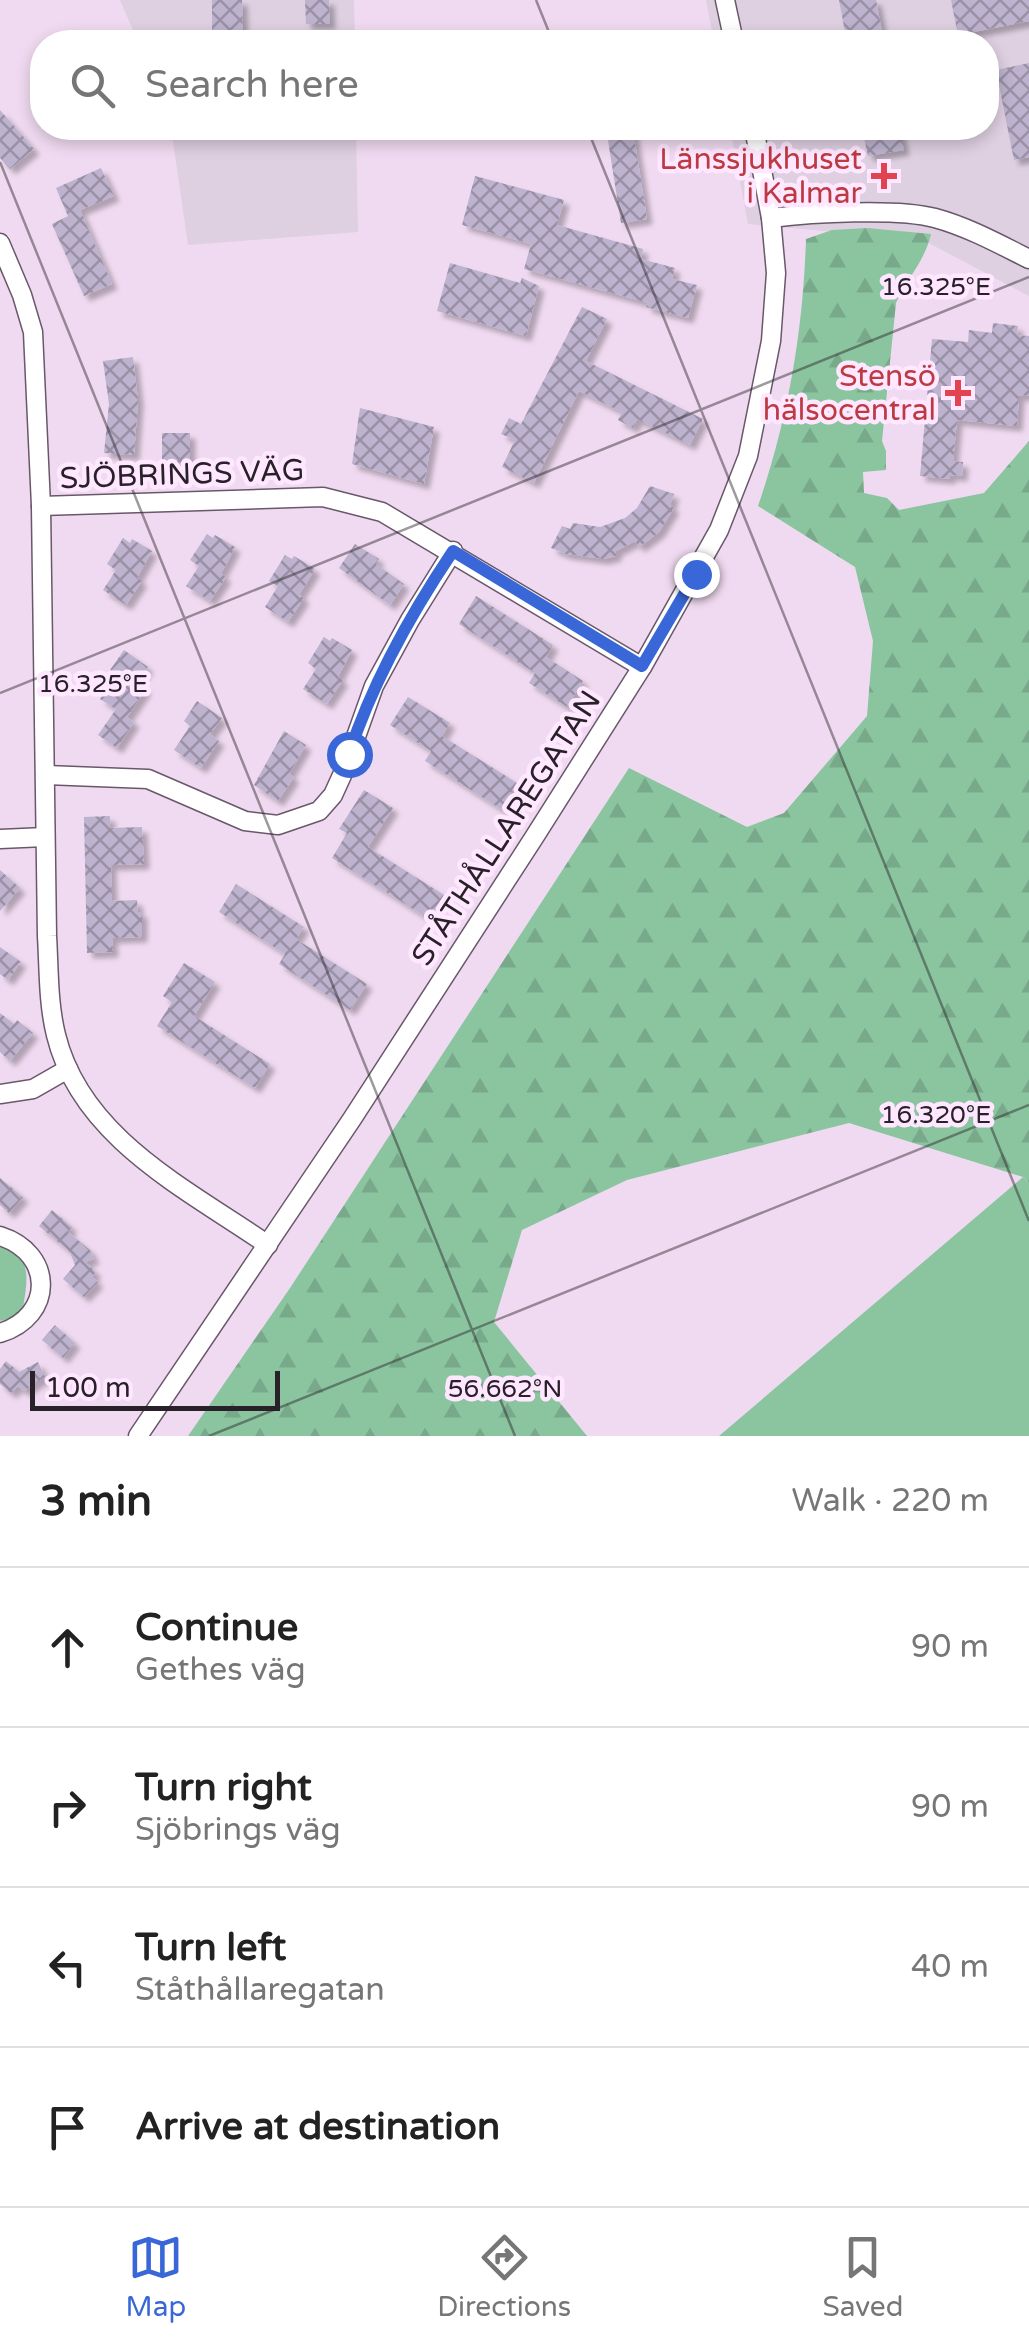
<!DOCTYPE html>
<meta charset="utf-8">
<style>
:root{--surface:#fff;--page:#f2f2f2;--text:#222;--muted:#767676;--line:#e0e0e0;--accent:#3a67d8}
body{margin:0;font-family:"Varela Round",sans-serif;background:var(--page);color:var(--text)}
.scale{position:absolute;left:30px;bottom:25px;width:250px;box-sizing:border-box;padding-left:10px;border:5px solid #292129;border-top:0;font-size:28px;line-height:35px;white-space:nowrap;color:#292129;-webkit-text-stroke:8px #fee7ff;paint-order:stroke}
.stop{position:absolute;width:30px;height:30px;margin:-22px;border:8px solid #3a67d8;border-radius:50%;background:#fff}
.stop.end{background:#3a67d8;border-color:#fff;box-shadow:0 2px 10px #0008}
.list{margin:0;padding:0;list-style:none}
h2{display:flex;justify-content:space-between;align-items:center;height:130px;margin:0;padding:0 40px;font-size:42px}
h2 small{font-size:32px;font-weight:400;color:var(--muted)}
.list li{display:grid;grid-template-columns:65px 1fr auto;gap:30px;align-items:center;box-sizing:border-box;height:160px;padding:0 40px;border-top:2px solid var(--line)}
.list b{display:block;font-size:38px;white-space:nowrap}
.list p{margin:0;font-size:32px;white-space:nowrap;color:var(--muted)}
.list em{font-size:32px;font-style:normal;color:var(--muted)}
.icon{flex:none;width:55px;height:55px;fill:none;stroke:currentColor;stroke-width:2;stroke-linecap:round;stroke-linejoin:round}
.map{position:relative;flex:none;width:1029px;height:1436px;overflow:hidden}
.search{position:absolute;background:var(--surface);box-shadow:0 5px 15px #0003;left:30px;right:30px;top:30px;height:110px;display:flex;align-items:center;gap:25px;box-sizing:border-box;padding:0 35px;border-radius:40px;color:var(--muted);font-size:38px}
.sheet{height:770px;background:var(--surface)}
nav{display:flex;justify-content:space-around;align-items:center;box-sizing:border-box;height:140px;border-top:2px solid var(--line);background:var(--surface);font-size:28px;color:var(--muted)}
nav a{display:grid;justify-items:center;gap:5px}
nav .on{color:var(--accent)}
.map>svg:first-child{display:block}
.medical{fill:#decfe1}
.grass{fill:#8bc5a0}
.forest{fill:url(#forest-firs)}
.building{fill:url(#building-cross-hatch);filter:url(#shadow)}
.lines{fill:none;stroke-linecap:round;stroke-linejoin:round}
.minor-casing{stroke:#69576a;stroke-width:21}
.minor{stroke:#fff;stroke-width:18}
.route{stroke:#3a67d8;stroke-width:12}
.ticks{fill:none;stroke:#292129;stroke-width:2.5;stroke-opacity:0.45}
.health-dot{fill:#e0444e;stroke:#fee7ff;stroke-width:4}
.labels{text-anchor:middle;stroke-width:9;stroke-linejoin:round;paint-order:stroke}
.health-label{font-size:30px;fill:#be3a42;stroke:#fee7ff;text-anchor:end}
.street-label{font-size:30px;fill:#292129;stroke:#fee7ff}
.ticks-label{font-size:25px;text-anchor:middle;fill:#292129;stroke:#fee7ff;stroke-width:9;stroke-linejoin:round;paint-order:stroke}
</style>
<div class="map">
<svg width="1029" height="1436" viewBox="0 0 1029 1436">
<defs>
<pattern id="forest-firs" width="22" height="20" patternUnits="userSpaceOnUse" patternTransform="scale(2.5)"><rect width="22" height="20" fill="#8bc5a0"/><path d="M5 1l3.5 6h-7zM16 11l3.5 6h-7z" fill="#78a98a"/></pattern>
<pattern id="building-cross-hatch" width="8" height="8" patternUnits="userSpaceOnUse" patternTransform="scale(2.5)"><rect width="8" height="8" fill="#bdb3ce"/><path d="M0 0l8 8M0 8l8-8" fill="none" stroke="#9a91a7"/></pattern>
<filter id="shadow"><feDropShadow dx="5.5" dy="5.5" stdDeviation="2.5" flood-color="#0004"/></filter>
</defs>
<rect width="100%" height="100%" fill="#f0daf1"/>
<g class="medical">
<polygon points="120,0 354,0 355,42 138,42"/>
<polygon points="706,0 1029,0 1029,296 923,240 748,224 730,128 986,128 986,42 714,42"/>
<polygon points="171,128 356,128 358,232 188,245"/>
</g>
<g class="grass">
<polygon points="1023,1177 1029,1183 1029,1436 719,1436"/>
<path d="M0,1246C34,1253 27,1282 23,1308L11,1318L0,1321Z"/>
</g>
<path class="forest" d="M867,228L931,234C925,261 907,278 896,303L882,441L886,451V470L863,472L864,493L887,498L899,510L984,493L1029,441V1183L1023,1177L849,1123L627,1180L522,1230L494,1322L587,1436H188L290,1288L629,768L747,827L784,813L867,716L873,641L855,567L758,506C788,419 803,332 806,239L832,230Z"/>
<g class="building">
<polygon points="212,0 242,0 243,42 212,42"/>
<polygon points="305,0 329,0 330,24 306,24"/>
<polygon points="839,0 876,0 884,42 847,42"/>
<polygon points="951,0 1029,0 1029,21 958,35"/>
<polygon points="1029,63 1029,157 1014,160 996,70"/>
<polygon points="0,110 34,149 10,169 0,158"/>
<polygon points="862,128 899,128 904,150 868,156"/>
<polygon points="633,130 647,219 621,223 607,134"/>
<polygon points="101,168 114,196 80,210 112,284 84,296 52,224 68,216 56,188"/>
<polygon points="475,176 564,200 557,225 643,249 641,259 675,268 672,279 697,285 688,318 646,307 648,303 524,269 531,244 462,225"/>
<polygon points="450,263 520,283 522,278 539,286 526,336 437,311"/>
<polygon points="582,307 607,319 586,361 703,419 690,445 637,419 633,428 618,420 622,412 579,391 534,483 502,467 515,440 501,434 509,418 521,424"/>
<polygon points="993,323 1018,326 1017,335 1029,336 1029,396 1019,395 1017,426 957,420 953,461 963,462 962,476 950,475 950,479 920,476 932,339 968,342 969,330 992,333"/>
<polygon points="133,357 138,400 134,455 104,453 109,404 103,361"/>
<polygon points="360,408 434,427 424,484 352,464"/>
<rect x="162" y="433" width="28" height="32"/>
<polygon points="650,486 674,494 670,505 674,508 659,532 646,542 639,547 635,541 616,551 616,556 603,559 566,554 551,548 562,526 570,529 573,523 600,527 625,518 637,508"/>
<polygon points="207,534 213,538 215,535 235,547 221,574 226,577 210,601 186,586 199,566 190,560"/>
<polygon points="123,538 130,543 132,539 152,551 137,578 142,581 126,605 103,590 116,570 107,564"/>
<polygon points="355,544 379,559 376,564 404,584 390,605 339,568"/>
<polygon points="285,555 292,559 294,556 315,569 299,595 304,598 288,622 265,607 278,586 269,581"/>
<polygon points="476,596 553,645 546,657 583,681 567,707 529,683 535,673 459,624"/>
<polygon points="324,637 330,641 332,638 352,650 338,677 343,680 327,704 303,689 316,669 308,663"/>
<polygon points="124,650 148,667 137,683 146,689 127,717 134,722 117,748 98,735 116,709 100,699 117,674 110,670"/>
<polygon points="408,697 450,723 442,736 517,783 501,809 425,761 431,751 390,725"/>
<polygon points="197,701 222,718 210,734 219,741 201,768 174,750 190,726 184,721"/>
<polygon points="284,731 306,745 289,774 294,777 278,801 254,785"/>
<polygon points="364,790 393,808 368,847 444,895 429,919 332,858 347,833 339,829"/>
<polygon points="110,816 110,828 142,827 144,864 111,865 112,901 137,900 138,912 142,912 142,937 112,938 113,952 87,953 84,817"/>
<polygon points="0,870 20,888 0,911"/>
<polygon points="236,884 304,927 296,939 367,984 350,1010 279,964 285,954 219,912"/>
<polygon points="0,947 21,962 8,980 0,974"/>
<polygon points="184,963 215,982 194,1016 270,1064 255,1088 157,1026 172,1002 163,996"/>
<polygon points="0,1013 14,1024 17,1020 33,1033 10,1061 0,1052"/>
<polygon points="0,1178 23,1197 9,1213 0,1205"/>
<polygon points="52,1210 72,1227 68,1232 90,1250 94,1259 85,1262 96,1272 92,1277 98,1282 84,1297 63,1279 75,1265 70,1252 39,1226"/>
<polygon points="55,1325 75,1343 63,1358 42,1340"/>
<polygon points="6,1361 19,1372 38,1362 45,1377 24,1391 18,1386 11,1393 0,1384 0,1369"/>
</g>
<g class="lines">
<defs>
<g id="minor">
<polyline points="725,0 734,42"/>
<path d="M771,218C812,213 897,208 935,218C968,227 999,244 1029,259"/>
<path d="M0,243L22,295L33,332L41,506L47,936C49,969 48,1003 56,1035C81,1138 187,1189 268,1245"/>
<polyline points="41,506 323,497 382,512 642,667"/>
<polyline points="46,775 148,779 245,821 278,825 319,811 333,795 343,773 374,686 410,620 453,551"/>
<polyline points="0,839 45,837"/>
<polyline points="0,1094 33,1089 68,1069"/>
<path d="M0,1236C54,1253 55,1316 0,1333"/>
<polyline points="138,1436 352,1119 535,836 642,667 719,530 748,456 771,341 776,273 771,218 754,128"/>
</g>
</defs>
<use href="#minor" class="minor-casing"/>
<use href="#minor" class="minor"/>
</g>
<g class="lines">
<path class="route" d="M349,754C373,681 410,615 453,551L642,666L696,574"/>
</g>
<path class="ticks" d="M536,0L553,42M587,128L1029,1221M0,162L515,1436M0,693L1029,277M209,1436L1029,1105"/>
<g class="health-dot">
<path d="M879 161h10v10h10v10h-10v10h-10v-10h-10v-10h10z"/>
<path d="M953 378h10v10h10v10h-10v10h-10v-10h-10v-10h10z"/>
</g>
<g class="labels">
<g class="health-label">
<text x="862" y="169">Länssjukhuset<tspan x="862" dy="34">i Kalmar</tspan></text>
<text x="936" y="386">Stensö<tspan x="936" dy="34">hälsocentral</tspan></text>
</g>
<g class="street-label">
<text transform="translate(182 474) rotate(-2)" y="10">SJÖBRINGS VÄG</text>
<text transform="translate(506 828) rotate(-57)" y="10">STÅTHÅLLAREGATAN</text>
</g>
</g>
<g class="ticks-label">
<text x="936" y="295">16.325°E</text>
<text x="93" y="692">16.325°E</text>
<text x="936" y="1123">16.320°E</text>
<text x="505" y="1397">56.662°N</text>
</g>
</svg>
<div class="scale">100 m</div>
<div class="stop" style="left:349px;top:754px"></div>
<div class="stop end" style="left:696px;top:574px"></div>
<div class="search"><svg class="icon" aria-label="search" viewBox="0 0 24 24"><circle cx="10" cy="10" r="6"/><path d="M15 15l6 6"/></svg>Search here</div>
</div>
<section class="sheet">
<h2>3 min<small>Walk · 220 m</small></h2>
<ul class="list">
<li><svg class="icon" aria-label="ahead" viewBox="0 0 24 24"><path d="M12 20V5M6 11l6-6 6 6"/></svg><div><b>Continue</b><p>Gethes väg</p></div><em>90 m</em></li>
<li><svg class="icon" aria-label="right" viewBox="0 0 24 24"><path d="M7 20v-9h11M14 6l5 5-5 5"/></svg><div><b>Turn right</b><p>Sjöbrings väg</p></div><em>90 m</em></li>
<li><svg class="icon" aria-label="left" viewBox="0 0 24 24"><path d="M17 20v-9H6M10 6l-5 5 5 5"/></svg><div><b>Turn left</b><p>Ståthållaregatan</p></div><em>40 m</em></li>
<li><svg class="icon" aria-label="arrive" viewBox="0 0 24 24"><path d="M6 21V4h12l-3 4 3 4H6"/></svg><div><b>Arrive at destination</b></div></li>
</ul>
</section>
<nav>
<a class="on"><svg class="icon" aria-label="map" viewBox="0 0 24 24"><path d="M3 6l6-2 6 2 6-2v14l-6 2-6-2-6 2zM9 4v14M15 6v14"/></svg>Map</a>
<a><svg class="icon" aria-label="directions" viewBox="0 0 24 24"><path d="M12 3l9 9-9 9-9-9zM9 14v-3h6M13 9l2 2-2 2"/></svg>Directions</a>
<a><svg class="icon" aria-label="saved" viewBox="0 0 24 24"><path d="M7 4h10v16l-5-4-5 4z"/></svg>Saved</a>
</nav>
